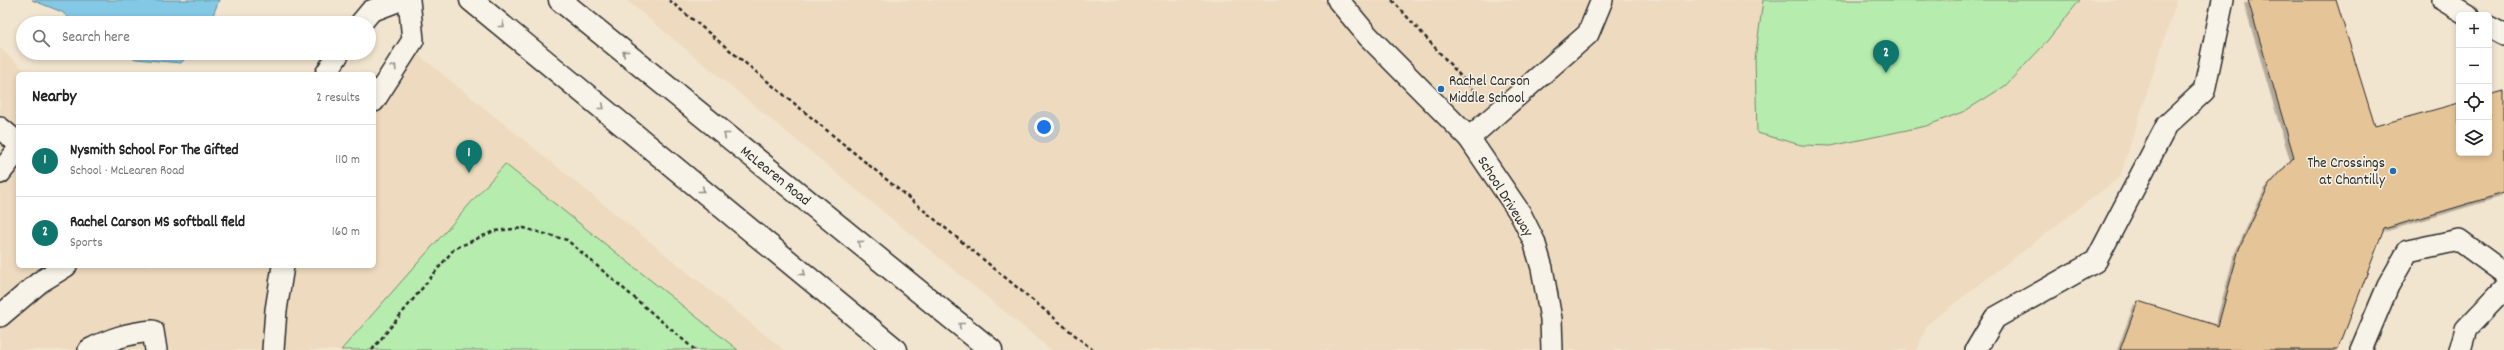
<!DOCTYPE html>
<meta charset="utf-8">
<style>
:root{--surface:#fff;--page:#f2f2f2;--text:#222;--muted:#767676;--line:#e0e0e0;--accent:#0f766e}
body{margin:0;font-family:Dekko,sans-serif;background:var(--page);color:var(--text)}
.controls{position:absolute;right:12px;top:12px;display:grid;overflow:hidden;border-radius:6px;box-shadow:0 2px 6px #0003}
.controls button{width:36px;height:36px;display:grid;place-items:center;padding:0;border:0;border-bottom:1px solid var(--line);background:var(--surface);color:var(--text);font:20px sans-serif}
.you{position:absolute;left:1044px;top:127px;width:14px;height:14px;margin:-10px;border:3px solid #fff;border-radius:50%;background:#1a73e8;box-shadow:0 0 0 6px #1a73e833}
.badge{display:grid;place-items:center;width:26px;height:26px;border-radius:50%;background:var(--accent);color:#fff;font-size:13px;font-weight:700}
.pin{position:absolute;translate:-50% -33px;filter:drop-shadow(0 1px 2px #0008)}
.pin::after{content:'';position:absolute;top:21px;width:14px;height:12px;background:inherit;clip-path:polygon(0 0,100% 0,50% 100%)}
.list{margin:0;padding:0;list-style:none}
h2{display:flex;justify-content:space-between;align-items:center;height:52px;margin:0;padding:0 16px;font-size:17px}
h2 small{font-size:13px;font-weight:400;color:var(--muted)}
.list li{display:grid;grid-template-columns:26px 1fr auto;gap:12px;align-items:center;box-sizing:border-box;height:72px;padding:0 16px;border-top:1px solid var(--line)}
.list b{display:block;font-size:15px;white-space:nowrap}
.list p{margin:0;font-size:13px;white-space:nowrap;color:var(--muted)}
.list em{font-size:13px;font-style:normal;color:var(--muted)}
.icon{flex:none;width:22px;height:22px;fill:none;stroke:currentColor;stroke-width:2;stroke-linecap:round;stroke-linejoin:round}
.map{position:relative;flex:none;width:2504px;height:350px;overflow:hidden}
.search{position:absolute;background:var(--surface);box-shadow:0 2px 6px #0003;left:16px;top:16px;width:360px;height:44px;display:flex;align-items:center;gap:10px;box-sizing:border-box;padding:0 14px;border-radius:22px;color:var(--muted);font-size:15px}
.panel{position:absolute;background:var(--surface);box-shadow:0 2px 6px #0003;left:16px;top:72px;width:360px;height:196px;border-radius:6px}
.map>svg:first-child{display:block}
.built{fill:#eedbbf}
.green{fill:#b6ecae;stroke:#708c6c}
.water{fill:#83c8e4;stroke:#60899a}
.building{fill:#e5c497;stroke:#2b2b2b;filter:url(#shadow)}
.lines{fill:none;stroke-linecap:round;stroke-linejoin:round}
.lane-casing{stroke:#2b2b2b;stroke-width:24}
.secondary-casing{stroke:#2b2b2b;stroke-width:25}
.path{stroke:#2b2b2b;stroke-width:2.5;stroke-dasharray:4 3;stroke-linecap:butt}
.lane{stroke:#f7f3e8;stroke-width:21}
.secondary{stroke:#f7f3e8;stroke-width:22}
.oneway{stroke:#918f8a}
.poi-dot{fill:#1f6fb2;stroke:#f7f3e8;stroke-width:1.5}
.labels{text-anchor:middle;stroke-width:3;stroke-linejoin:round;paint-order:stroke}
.poi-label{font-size:15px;fill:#2b2b2b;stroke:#f7f3e8;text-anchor:start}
.street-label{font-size:15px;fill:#2b2b2b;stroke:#f7f3e8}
</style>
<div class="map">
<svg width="2504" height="350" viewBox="0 0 2504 350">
<defs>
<filter id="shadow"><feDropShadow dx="-3.5" dy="3.5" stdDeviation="0" flood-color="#0004"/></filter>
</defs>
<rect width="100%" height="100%" fill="#f2e5d0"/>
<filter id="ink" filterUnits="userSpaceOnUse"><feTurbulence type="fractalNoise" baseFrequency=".025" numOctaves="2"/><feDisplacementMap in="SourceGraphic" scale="8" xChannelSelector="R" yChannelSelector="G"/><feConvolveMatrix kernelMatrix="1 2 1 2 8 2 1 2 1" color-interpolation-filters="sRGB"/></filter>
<g filter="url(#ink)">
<g class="built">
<polygon points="626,0 2177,0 2120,177 1928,324 1917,350 1051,350"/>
<polygon points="404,43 784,350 0,350 0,48 29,74 18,74 18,266 374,266 374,79"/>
</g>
<g class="green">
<polygon points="1763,0 2080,0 2043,46 2005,86 1965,111 1926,126 1831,146 1801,145 1757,133 1755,60"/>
<polygon points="505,164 738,350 341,350"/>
</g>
<g class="water">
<polygon points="32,0 219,0 210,23 75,23 62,12"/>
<polygon points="122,53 191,53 181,63 136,59"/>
</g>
<polygon class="building" points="2248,0 2336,0 2375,126 2459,103 2459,153 2489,153 2489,95 2504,91 2504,193 2384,229 2338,350 2120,350 2138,301 2218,326 2239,249 2269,185 2294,157"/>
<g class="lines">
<defs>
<g id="lane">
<polyline points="1338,0 1368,36 1469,138 1520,213 1534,241 1542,268 1551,319 1552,350"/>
<polyline points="2443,0 2468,15"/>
<polyline points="361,23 371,11 400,0"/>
<polyline points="2489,27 2504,35"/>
<polyline points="326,74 339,53"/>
<polyline points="374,101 413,40 409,0"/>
<polyline points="0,128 18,143"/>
<polyline points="1469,138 1588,34 1602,0"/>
<polyline points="0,173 18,150"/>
<polyline points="0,316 40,282 66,266"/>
<path d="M89,350C110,339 128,333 153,331L156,350"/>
<polyline points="273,350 276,310 283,266"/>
<polyline points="1976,350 1995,318 2096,261 2167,125 2204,91 2223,0"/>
<polyline points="2361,350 2388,286 2408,251 2459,240 2504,273"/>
<polyline points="2460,350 2466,329 2504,289"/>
</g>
<g id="secondary">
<polyline points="471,0 896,350"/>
<polyline points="560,0 991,350"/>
</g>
</defs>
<use href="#lane" class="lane-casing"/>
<use href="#secondary" class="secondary-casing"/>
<g class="path">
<polyline points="669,0 1093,350"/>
<polyline points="1392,0 1475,92"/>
<polyline points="372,350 454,249 494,231 524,228 567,240 695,350"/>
</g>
<use href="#lane" class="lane"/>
<use href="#secondary" class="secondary"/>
</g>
<defs><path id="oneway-chevron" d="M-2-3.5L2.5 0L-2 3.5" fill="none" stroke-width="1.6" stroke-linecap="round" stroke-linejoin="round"/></defs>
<g class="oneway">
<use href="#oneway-chevron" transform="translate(502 25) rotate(39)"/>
<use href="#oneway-chevron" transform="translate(625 53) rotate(-141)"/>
<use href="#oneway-chevron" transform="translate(394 67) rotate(-57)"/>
<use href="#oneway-chevron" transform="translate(602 107) rotate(39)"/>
<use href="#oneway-chevron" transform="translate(726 135) rotate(-141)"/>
<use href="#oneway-chevron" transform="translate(702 190) rotate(39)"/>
<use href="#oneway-chevron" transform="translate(860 243) rotate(-141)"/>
<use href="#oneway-chevron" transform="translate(803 273) rotate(40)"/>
<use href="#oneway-chevron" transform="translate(961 325) rotate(-141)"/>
</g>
</g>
<g class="poi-dot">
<circle cx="1441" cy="89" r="4"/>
<circle cx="2393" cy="171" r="4"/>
</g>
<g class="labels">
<g class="poi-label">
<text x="1449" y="85">Rachel Carson<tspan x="1449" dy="17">Middle School</tspan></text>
<text x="2385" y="167" text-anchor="end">The Crossings<tspan x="2385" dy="17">at Chantilly</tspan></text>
</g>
<g class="street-label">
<text transform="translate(776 175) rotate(39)" y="5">McLearen Road</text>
<text transform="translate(1506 196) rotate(58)" y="5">School Driveway</text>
</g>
</g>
</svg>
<div class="controls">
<button>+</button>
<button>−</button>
<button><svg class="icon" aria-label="locate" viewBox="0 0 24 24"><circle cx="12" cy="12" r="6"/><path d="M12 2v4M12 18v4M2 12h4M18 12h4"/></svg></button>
<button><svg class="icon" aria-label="layers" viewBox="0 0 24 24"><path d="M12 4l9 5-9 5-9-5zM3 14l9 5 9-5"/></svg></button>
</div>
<div class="you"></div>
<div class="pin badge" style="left:469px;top:173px">1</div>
<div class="pin badge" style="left:1886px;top:73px">2</div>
<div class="search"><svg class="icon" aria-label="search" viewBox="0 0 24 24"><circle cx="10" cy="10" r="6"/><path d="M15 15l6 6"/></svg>Search here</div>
<section class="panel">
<h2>Nearby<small>2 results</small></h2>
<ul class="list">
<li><span class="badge">1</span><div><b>Nysmith School For The Gifted</b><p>School · McLearen Road</p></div><em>110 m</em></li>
<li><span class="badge">2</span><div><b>Rachel Carson MS softball field</b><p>Sports</p></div><em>160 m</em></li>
</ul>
</section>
</div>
